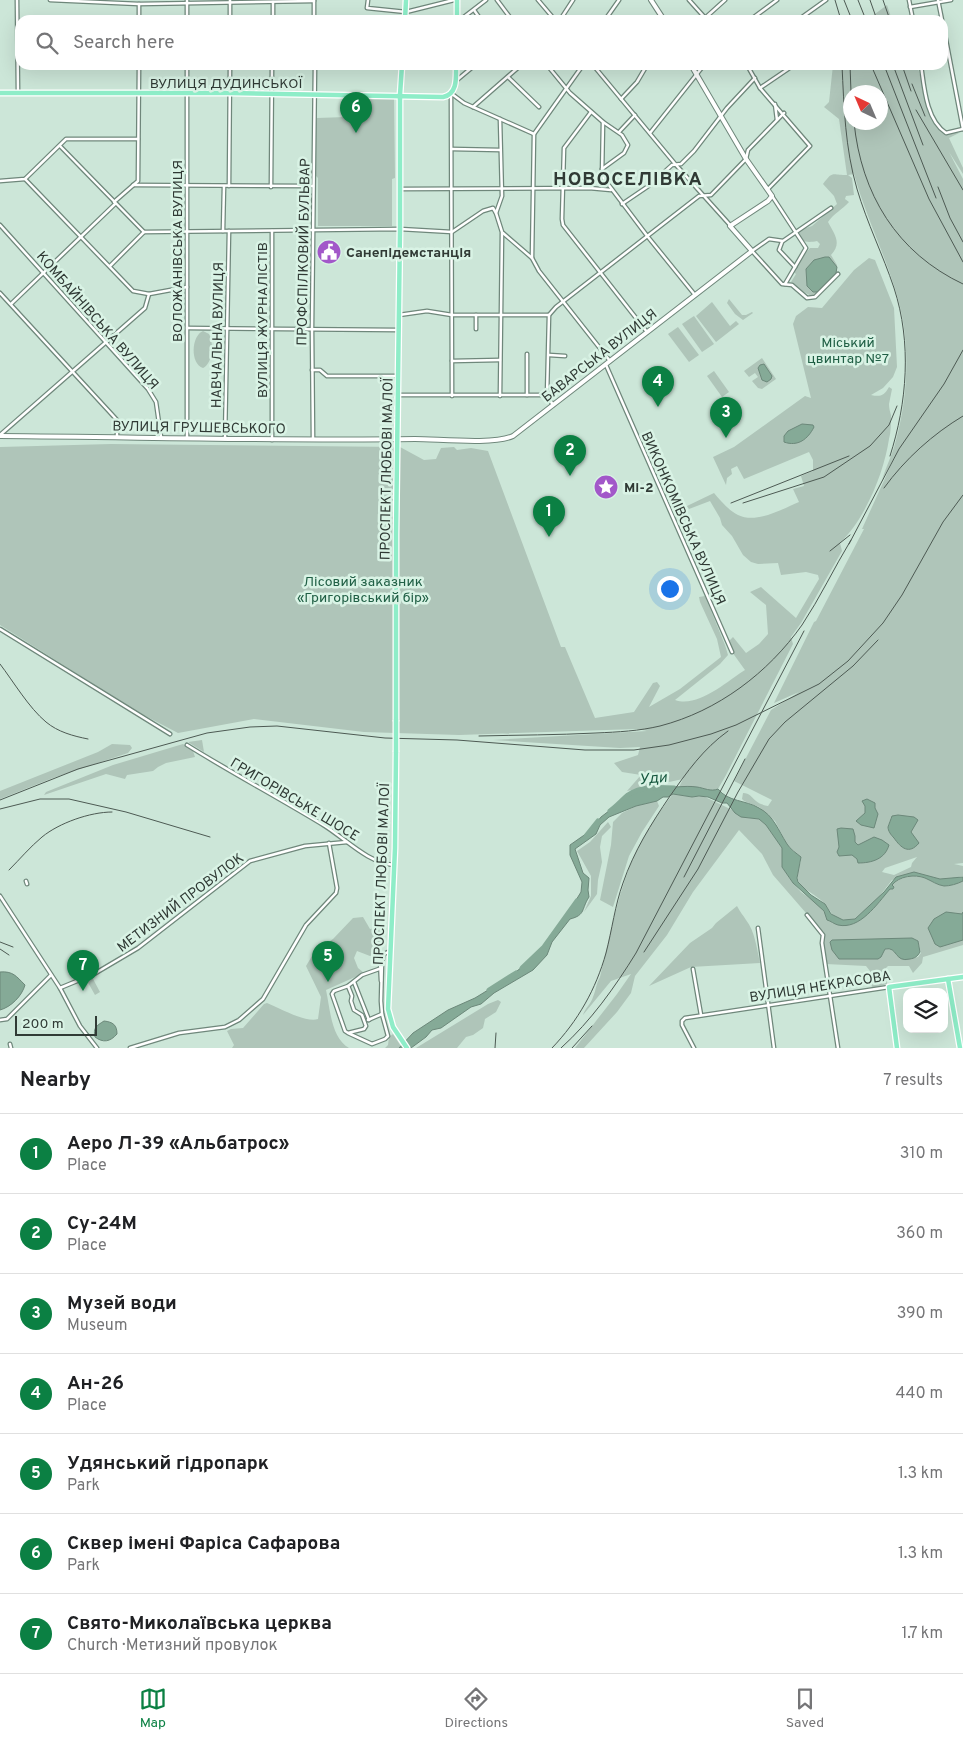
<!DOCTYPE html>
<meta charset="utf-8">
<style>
:root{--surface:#fff;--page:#f2f2f2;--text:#202124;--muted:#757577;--line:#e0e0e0;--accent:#0b8043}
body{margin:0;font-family:Overpass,sans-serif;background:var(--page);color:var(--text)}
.controls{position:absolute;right:15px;bottom:15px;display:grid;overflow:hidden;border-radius:10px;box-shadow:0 5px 20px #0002}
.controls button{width:45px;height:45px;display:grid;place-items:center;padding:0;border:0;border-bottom:1px solid var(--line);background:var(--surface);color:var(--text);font:25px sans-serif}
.compass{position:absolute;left:843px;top:85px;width:45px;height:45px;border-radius:50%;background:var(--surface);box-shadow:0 5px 20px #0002;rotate:316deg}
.scale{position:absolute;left:15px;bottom:12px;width:82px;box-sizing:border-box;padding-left:5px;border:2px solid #303a35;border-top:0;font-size:14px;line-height:18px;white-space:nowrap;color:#303a35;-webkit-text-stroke:4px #d9f3e5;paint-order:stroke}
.you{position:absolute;left:669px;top:588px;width:18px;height:18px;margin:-12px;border:4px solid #fff;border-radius:50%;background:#1a73e8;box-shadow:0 0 0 8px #1a73e833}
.badge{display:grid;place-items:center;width:32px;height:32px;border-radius:50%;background:var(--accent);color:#fff;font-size:16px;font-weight:700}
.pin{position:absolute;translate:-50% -41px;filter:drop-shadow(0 1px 2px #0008)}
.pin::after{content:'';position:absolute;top:26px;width:18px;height:15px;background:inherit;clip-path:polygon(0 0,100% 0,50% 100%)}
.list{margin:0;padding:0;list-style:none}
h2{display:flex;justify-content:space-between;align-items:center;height:65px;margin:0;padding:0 20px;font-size:21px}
h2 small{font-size:16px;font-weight:400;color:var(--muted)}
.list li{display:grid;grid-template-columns:32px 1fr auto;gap:15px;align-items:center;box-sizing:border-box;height:80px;padding:0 20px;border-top:1px solid var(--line)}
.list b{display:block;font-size:19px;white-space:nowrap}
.list p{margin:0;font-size:16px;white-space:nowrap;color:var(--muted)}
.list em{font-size:16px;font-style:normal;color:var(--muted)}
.icon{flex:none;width:28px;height:28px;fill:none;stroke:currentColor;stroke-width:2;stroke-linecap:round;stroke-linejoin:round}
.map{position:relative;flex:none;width:963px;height:1048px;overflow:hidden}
.search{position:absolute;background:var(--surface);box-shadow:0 5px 20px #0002;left:15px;right:15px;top:15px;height:55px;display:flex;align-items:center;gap:12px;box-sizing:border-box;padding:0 18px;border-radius:15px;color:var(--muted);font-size:19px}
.sheet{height:625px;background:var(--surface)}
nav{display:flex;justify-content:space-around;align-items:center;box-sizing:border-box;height:70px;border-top:1px solid var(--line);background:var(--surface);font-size:14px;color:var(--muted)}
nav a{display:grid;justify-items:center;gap:2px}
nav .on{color:var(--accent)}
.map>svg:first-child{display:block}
.green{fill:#afc5b9;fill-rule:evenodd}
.water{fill:#85aa97;stroke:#6c887a}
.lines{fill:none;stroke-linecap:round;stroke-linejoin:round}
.river{stroke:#85aa97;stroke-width:5}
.minor-casing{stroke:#6f877b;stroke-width:5}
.tertiary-casing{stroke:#6f877b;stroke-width:6}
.primary-casing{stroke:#fff;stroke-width:7}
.minor{stroke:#fff;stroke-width:2.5}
.tertiary{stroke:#fff;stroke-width:4}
.primary{stroke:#8eedc8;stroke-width:4.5}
.rail{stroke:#4d5a53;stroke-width:1}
.primary-bridge-casing{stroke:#fff;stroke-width:7;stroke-linecap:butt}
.primary-bridge{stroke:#8eedc8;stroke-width:4.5}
.labels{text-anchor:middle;stroke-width:5;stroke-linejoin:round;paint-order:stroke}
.street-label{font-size:14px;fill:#303a35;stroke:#d9f3e5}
.poi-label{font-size:14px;font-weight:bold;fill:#303a35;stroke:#d9f3e5;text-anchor:start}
.park-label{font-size:14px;fill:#205f45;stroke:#d9f3e5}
.water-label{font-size:15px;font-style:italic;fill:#15563d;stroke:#d9f3e5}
.district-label{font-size:19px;font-weight:bold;letter-spacing:1px;fill:#303a35;stroke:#d9f3e5}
</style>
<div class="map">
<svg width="963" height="1048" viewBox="0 0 963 1048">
<rect width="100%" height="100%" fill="#cce6d8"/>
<g class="green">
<polygon points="887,5 892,20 867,20"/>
<path d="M833,65H917C922,79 930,126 944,131C949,133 954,131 959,133L949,138L963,168V174L949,152L963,179V863L954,864L963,866V876L946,880L914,874L892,880L879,897L855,919L837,920C831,914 828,907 822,901C805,886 791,888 801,861L796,853L787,845L775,821L759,807L744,801L742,799L743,793C750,793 751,797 756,801C759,804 764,805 768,806L772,800L734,781L771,710L799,692L774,703L814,622L816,621L864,529H862L896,454L882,480C886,467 893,453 896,440C909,392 911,337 895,289C883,250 865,214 854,174L848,175L852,178L854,195L846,196L845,199L849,202C843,209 833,214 828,222C835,235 842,243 831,255L837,265V273L813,297L802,291L791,282L796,274L791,270L810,248H818L820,244L817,241C807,243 802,242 794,235L803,229L812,226L837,204L834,196L823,184C833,170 832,175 847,175L839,119L824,107L829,102ZM850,92H880V122H850ZM917,857L912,863L911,867L894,875L882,872L885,868Z"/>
<polygon points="358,94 394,95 395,178 392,179 392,226 318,226 318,178 316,176 315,130 317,118 346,117 353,109 353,101"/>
<path d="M869,258L875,260L894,308L897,367L893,377L883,388L871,395C880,397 884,396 889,387L892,389C891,394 890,399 889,404C889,408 890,412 891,415C891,423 891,432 889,439C884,473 865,519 840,543L842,551L801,623L791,637L793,644L726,775L718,789L715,791L692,787H679L683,779L627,791L641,775L622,772L614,763L638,755L640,747L620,748L493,740L647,731L637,729L459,735L364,732L254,719L178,733L136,711L0,625V447L111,444L400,447L424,460L436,459L441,448L454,447L457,450L471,448L488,451L561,647H565L595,718L634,712L653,683L657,682L660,686L649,707L680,689L721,657L717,639L700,602L699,597L705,596L725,645L728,655L720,664L675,700C698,708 726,682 745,670L732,652L728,642L733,637L746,653L759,644L768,634L766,605L750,592L761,587L796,618L819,579L818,575L806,572L781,575L778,563L758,564L751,562L743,555L732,536L722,525L720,518L710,501L689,509L687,506L714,493C721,501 728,510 738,515C757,524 782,509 799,502L793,489L804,486L801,476L813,471V460L809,452L744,479L737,466L731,469L732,474L727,478L726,485L713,457L734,447L805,396L811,398L793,324L796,316L808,307L822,308L854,270Z"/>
<polygon points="729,299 742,315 746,315 752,312 753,313 743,320 735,314 727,303"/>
<polygon points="712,302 730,326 736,321 739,324 716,342 696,316"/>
<polygon points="694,316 714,344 702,352 682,324"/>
<polygon points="678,327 699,355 689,362 668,334"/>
<path d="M203,331L209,334C214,343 213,363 203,368C190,364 191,336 203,331Z"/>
<polygon points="762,358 776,379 762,389 758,388 752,381 758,377 755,373 749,377 744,371"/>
<polygon points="714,371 729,392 722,397 707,376"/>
<polygon points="202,740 204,752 188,742"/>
<polygon points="112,744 130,745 132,748 128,753 53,778 0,799 0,791 98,752"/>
<polygon points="183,744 193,751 195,757 166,763 158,767 153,771 127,775 125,779 106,774 44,795 46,792 113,765"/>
<path d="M673,794L692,797L703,796L749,818L760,819L766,825L782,848V867L792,882L801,892L819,905L827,916V920C858,934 872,909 890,889H893L894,887L892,885C899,877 915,874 925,878C932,881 936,885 944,886C950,886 957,884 963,881V945L923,957L922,963L913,973L909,966H888L886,968L887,984L872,988L870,971L866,966L826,964L823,940L819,928L773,875L762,854L739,830L693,892L667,935L635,976L631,993L617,1012L584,1048H575L617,994L631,974L611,981L583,1015C585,1008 591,1004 593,997C596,990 596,984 600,977C609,940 616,902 630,866C640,840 656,816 673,794ZM895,939H914L918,941L921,953L918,957L913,958L897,956L895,952L889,948L885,949L882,952L831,941Z"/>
<polygon points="657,801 659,806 642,832 629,856 613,907 600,900 611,845 613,822 622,813 636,806"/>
<polygon points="608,822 611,827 602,836 600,847 602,862 598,880 597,894 584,912 591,896 591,876 577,851 590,842"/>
<path d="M737,906C740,912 743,915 746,920C755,931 757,950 760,963L691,967L649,986L690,943L712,928L716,923Z"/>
<path d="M363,917L370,929L377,928L385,929L383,945H379L378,953L370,956L357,951L354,958L358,968L364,973L326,990C330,1008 331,1038 349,1048H232L234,1045L227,1031L231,1029L243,1028L264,1004L267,1003C279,1008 306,1023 318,1019L321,997L306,966L318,946L326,944L333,939L353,918Z"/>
<polygon points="92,977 100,992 95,995 86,979"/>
<polygon points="498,1000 501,1002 496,1012 485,1019 483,1028 473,1035 466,1037 457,1048 416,1048 488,1004"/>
<polygon points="393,1034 402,1048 385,1048 388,1045 389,1037"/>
</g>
<g class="water">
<polygon points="825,257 829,257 837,267 836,273 817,292 813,292 807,286 806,269 814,260"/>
<polygon points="764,364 772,376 771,379 767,382 762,380 758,368 760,365"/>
<path d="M802,424L813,425L814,427C808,439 798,447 784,442V436L788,431Z"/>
<path d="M656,786C670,789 684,785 697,787C704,788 711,792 718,789C728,802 746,800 759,808C774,816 778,830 787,844C790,849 796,853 801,857L797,878L798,882L811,895L825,904L831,914L843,920L855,919L884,892L896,877L914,872L940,879L963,877V881C957,884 950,886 944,886C937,885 932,881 925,878C915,874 899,876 892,885L894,887L893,889H890C877,904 860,930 838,925C834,924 831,921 827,920L824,911L793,883L782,867V848L766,825L759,819L741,817L735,813L727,803H722L708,797L699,796L692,797L673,794L668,797H663L657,801L636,806L609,817L600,825L596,834L575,849L583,873L589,878L588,890L589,897C581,909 586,915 570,919L552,942L547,955L533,970L494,993L481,1004L471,1007L441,1028L432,1030L426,1037L411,1048H399L413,1033L448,1010L475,998L511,976L540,952L552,939L581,892L582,882L570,855V845L590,831L601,817L626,798L641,789Z"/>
<polygon points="867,799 875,803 875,808 878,814 874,828 861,825 856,821 865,813 865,806 862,801"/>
<path d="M898,815L914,817L918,820L911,832L919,843C909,855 901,848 894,838C891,835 888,831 888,827C889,824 891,819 892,816Z"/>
<path d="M841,828L853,829L855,836V842L858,845L874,837L882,840L889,845C885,859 872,863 858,863L857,859L852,855L839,856L837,852L839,847L837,829Z"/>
<polygon points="946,912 962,914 963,912 963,940 940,947 935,944 928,928 934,919"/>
<path d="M912,938L918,941L920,952C917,957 915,958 910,959C894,963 898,946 885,949L881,957L878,959H839L832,950L830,942L832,940Z"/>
<path d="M0,972C13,971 16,976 25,985C22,996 11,1007 0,1010Z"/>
<path d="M104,1021C113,1022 117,1025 117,1034C110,1042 103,1043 95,1037C93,1028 96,1026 104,1021Z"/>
</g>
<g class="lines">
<g class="river">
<path d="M610,811C617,806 622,800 628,795C641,786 659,787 674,788"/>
<polyline points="586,836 598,821"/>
<polyline points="522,968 544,947 577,901"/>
<polyline points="489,990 516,973"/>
</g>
<defs>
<g id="minor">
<polyline points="17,0 18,93"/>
<polyline points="50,0 139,4 314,1"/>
<polyline points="314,0 314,20"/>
<polyline points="368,0 367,8 406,12 454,0"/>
<polyline points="497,0 512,20"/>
<polyline points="538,0 555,20"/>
<polyline points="689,0 707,20"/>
<polyline points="909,0 913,20"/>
<polyline points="938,0 942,20"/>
<polyline points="910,7 951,0"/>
<polyline points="474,10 481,20"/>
<polyline points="705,18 725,0"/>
<polyline points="139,20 139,4"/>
<polyline points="187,20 187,0"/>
<polyline points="230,20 230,0"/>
<polyline points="273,20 273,2"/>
<polyline points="460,20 486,0"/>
<polyline points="560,20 573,0"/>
<polyline points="605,20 619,0"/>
<polyline points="750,20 777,0"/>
<polyline points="798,20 826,0"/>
<polyline points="943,24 963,129"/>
<polyline points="187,65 187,437"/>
<polyline points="547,65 570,93 603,122 602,176 648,237 695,295"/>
<polyline points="593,65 676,165 730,225"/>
<polyline points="747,65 760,88 810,146 768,189"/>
<path d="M921,65C924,86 926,120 946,133L963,129"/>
<polyline points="508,77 539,107"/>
<polyline points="457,80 475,65"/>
<polyline points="760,88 794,65"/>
<polyline points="451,93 452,396"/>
<polyline points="452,94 464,103 534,134"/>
<polyline points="621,99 637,82 647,65"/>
<polyline points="775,104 777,120"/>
<polyline points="473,107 521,65"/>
<polyline points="591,112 564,148 562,219 563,225 647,332"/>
<polyline points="619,132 635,115"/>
<polyline points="650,133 704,65"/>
<polyline points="60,146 144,232"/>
<polyline points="452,149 500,150"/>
<polyline points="602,169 624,153 628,145 622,135 603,122"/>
<polyline points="25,179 133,291 149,294 187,287"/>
<polyline points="0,181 25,179 66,139 138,139"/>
<polyline points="133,185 313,186"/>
<polyline points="229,186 230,65"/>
<polyline points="271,187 272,65"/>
<polyline points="401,189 589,188 611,190"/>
<polyline points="772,196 806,248 785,284"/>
<polyline points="114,202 138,181 139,65"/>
<polyline points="622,204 650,185 672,165 681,164 694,151 727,108 755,78"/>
<polyline points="831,208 783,241 769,239 752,251 782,284 792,285 807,298 815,297 838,274"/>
<polyline points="0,225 148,389 156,402 161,437"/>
<polyline points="223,231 224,186"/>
<polyline points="272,231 272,440"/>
<polyline points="503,233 532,258 539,271 610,361"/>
<polyline points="782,242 779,250 795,267"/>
<polyline points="532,258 534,134 583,65"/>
<polyline points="110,266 144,232 400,229 452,232 483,211 493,208 496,213"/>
<polyline points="0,293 117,420 117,437"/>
<polyline points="11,304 115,204"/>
<polyline points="399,315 427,311 452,315 549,315"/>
<polyline points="476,315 476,329"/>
<polyline points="187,328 398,330"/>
<polyline points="549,355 565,356"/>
<polyline points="452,361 500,360"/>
<polyline points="606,365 732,652"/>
<polyline points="312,370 320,370 327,376 398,376"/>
<polyline points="398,395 547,395 553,405"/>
<polyline points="527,395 527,354"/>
<polyline points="547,395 549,315 556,307 699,196 711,195 746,159 748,150 784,113"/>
<polyline points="500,396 502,232 496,213 502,196 500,119"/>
<polyline points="0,435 145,308 149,294"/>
<polyline points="225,439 229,231"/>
<polyline points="313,439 312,328 315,65"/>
<polyline points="0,629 170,734"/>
<path d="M187,745C232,773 279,798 325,826C347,840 368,863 394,865"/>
<polyline points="26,881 27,884"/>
<polyline points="0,896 60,988 80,1026 97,1048"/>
<polyline points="807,915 823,935 822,943 838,1048"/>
<polyline points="758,928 774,1048"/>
<polyline points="693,969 701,1015"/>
<polyline points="381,981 380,960 384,954"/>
<polyline points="354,982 369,1020"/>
<polyline points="348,986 362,975 379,969"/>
<polyline points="60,988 94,974 138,948 250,861 305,846 347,842"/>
<polyline points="0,1020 7,1019 51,975"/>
<polyline points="368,1020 382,1014"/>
<polyline points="348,1033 364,1029 366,1026 362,1015 354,1010 351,1001 352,996 348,986 334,991 332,994 345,1031 348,1033 372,1044 385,1039 388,1036 382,1014 381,1001 382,962 384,954 390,951"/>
<polyline points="10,1044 11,1048"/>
<polyline points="130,1048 179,1033 225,1027 239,1020 263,999 306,925 336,893 337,888 329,843"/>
<polyline points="694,1048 682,1025 682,1021 685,1018 889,987"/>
</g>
<g id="tertiary">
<polyline points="651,0 664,20"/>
<path d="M0,436C138,437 276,441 415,439C439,439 493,445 513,436L752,251L730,226L768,201L772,196L746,159L691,65"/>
</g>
<g id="primary">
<polyline points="405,20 406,0"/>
<polyline points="457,20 457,0"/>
<path d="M0,93H230L443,97C458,94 456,77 456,65"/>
<polyline points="396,720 396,535 400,229 400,95 402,65"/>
<polyline points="396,752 395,848 388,1009 393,1027 407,1048"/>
<polyline points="948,979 960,1048"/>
<polyline points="897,1048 889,987 963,977"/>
</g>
</defs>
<use href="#minor" class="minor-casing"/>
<use href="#tertiary" class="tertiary-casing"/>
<use href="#primary" class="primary-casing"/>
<use href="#minor" class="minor"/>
<use href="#tertiary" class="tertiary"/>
<use href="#primary" class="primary"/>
<g class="rail">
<polyline points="835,0 841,20"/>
<polyline points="844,0 852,20"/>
<polyline points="858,0 866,20"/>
<polyline points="870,0 877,20"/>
<polyline points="883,0 890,20"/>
<path d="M842,65C844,107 845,148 857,189C867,223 883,255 894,288C912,343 907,403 890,456"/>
<polyline points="850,65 851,92"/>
<polyline points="871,65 929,199 963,262"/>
<polyline points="884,65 936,198"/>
<polyline points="893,65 923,145"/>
<polyline points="902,65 911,91"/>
<polyline points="912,84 925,116"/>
<polyline points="916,110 963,190"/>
<path d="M854,122C861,194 897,253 963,284"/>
<polyline points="938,187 950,218 963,242"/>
<path d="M884,488C905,459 933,434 963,416"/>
<polyline points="731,503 849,456"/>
<polyline points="743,503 824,477 870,446 889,425 897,406"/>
<polyline points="849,544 899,449 944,384 963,350"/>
<polyline points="830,551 850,535"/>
<path d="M0,664C13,681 29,708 46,722C58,732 73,736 88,739"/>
<path d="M479,736C518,735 557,735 596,733C618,732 639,731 660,726C718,711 768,673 802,625C820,598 834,568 851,540"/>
<polyline points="0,800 78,769 99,763 207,733 250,727 277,726 385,738 457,740 585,750 634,750 669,745 711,734 736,725 819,684 848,661 883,623 902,595 943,522 963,495"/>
<polyline points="0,809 40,799 69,799 126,812 210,837"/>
<path d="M9,870C20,859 30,847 42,837C59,823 90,812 112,812"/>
<polyline points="684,877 745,759"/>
<polyline points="0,942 13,947"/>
<polyline points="0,949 9,955"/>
<polyline points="644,952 698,869 738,792 769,739 785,722 853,666 878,640"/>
<polyline points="495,1048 496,1033"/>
<path d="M552,1048C578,1021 596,989 606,953C612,930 615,905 623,883C634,851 651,824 670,796C687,772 703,749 728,731"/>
<path d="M561,1048C591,1021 615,987 636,953L804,631"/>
<polyline points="572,1048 592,1026"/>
</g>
<defs>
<polyline id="primary-bridge" points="396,752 396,720"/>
</defs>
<use href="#primary-bridge" class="primary-bridge-casing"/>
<use href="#primary-bridge" class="primary-bridge"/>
</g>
<defs>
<symbol id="civic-disc" viewBox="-11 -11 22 22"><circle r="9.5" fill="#a257c9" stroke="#d9f3e5"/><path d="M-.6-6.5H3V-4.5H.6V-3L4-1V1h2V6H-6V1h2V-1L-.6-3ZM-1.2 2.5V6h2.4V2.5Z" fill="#fff"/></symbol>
<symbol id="sight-disc" viewBox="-11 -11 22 22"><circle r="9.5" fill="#a257c9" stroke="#d9f3e5"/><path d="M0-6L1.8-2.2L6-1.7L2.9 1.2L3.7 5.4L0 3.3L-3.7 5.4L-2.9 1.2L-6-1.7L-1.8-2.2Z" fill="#fff"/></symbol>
</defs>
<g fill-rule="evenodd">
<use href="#civic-disc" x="315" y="238" width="28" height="28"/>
<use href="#sight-disc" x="592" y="473" width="28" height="28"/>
</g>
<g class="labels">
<g class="street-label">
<text x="226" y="88">ВУЛИЦЯ ДУДИНСЬКОЇ</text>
<text transform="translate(177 251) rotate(-90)" y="5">ВОЛОЖАНІВСЬКА ВУЛИЦЯ</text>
<text transform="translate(303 252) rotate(-89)" y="5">ПРОФСПІЛКОВИЙ БУЛЬВАР</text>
<text transform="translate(98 320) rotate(49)" y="5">КОМБАЙНІВСЬКА ВУЛИЦЯ</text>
<text transform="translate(262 320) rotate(-90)" y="5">ВУЛИЦЯ ЖУРНАЛІСТІВ</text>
<text transform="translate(217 335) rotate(-89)" y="5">НАВЧАЛЬНА ВУЛИЦЯ</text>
<text transform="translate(599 355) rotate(-38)" y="5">БАВАРСЬКА ВУЛИЦЯ</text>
<text transform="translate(199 427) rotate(1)" y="5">ВУЛИЦЯ ГРУШЕВСЬКОГО</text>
<text transform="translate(386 469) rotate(-89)" y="5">ПРОСПЕКТ ЛЮБОВІ МАЛОЇ</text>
<text transform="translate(684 518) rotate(66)" y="5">ВИКОНКОМІВСЬКА ВУЛИЦЯ</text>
<text transform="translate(295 799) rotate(31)" y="5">ГРИГОРІВСЬКЕ ШОСЕ</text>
<text transform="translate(381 874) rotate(-88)" y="5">ПРОСПЕКТ ЛЮБОВІ МАЛОЇ</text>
<text transform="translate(180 902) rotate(-37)" y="5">МЕТИЗНИЙ ПРОВУЛОК</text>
<text transform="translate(820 986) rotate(-9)" y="5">ВУЛИЦЯ НЕКРАСОВА</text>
</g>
<g class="poi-label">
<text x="346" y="257">Санепідемстанція</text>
<text x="624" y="492">Мі-2</text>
</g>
<g class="park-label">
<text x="848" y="347">Міський<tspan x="848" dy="16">цвинтар №7</tspan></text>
<text x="363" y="586">Лісовий заказник<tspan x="363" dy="16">«Григорівський бір»</tspan></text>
</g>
<g class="water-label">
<text transform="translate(653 778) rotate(-5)" y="5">Уди</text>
</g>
<g class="district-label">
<text x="628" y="185">НОВОСЕЛІВКА</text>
</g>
</g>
</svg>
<div class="controls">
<button><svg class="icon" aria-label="layers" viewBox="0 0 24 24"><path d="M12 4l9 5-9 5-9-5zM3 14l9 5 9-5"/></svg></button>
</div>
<svg class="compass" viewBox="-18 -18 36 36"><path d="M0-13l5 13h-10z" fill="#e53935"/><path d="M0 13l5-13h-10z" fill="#757577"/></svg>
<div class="scale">200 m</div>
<div class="you"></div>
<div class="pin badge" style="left:549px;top:537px">1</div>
<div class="pin badge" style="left:570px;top:476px">2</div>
<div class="pin badge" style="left:726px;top:438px">3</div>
<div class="pin badge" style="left:658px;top:407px">4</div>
<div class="pin badge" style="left:328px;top:982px">5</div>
<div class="pin badge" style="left:356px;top:133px">6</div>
<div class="pin badge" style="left:83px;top:991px">7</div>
<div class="search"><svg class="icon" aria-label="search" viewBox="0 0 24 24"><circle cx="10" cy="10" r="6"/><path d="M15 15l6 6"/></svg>Search here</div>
</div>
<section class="sheet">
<h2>Nearby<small>7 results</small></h2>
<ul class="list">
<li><span class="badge">1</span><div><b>Аеро Л-39 «Альбатрос»</b><p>Place</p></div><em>310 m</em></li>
<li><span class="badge">2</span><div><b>Су-24М</b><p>Place</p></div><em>360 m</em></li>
<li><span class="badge">3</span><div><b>Музей води</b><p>Museum</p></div><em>390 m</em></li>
<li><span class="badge">4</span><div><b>Ан-26</b><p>Place</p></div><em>440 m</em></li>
<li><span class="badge">5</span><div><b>Удянський гідропарк</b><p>Park</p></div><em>1.3 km</em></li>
<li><span class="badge">6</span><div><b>Сквер імені Фаріса Сафарова</b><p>Park</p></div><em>1.3 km</em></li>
<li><span class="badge">7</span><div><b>Свято-Миколаївська церква</b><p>Church · Метизний провулок</p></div><em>1.7 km</em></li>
</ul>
</section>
<nav>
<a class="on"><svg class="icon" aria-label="map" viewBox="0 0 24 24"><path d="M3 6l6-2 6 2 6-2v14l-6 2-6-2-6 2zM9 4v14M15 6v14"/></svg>Map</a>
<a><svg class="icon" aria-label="directions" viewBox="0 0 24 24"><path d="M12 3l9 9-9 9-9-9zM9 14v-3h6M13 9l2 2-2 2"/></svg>Directions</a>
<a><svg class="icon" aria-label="saved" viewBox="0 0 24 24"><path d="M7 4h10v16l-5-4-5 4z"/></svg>Saved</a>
</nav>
